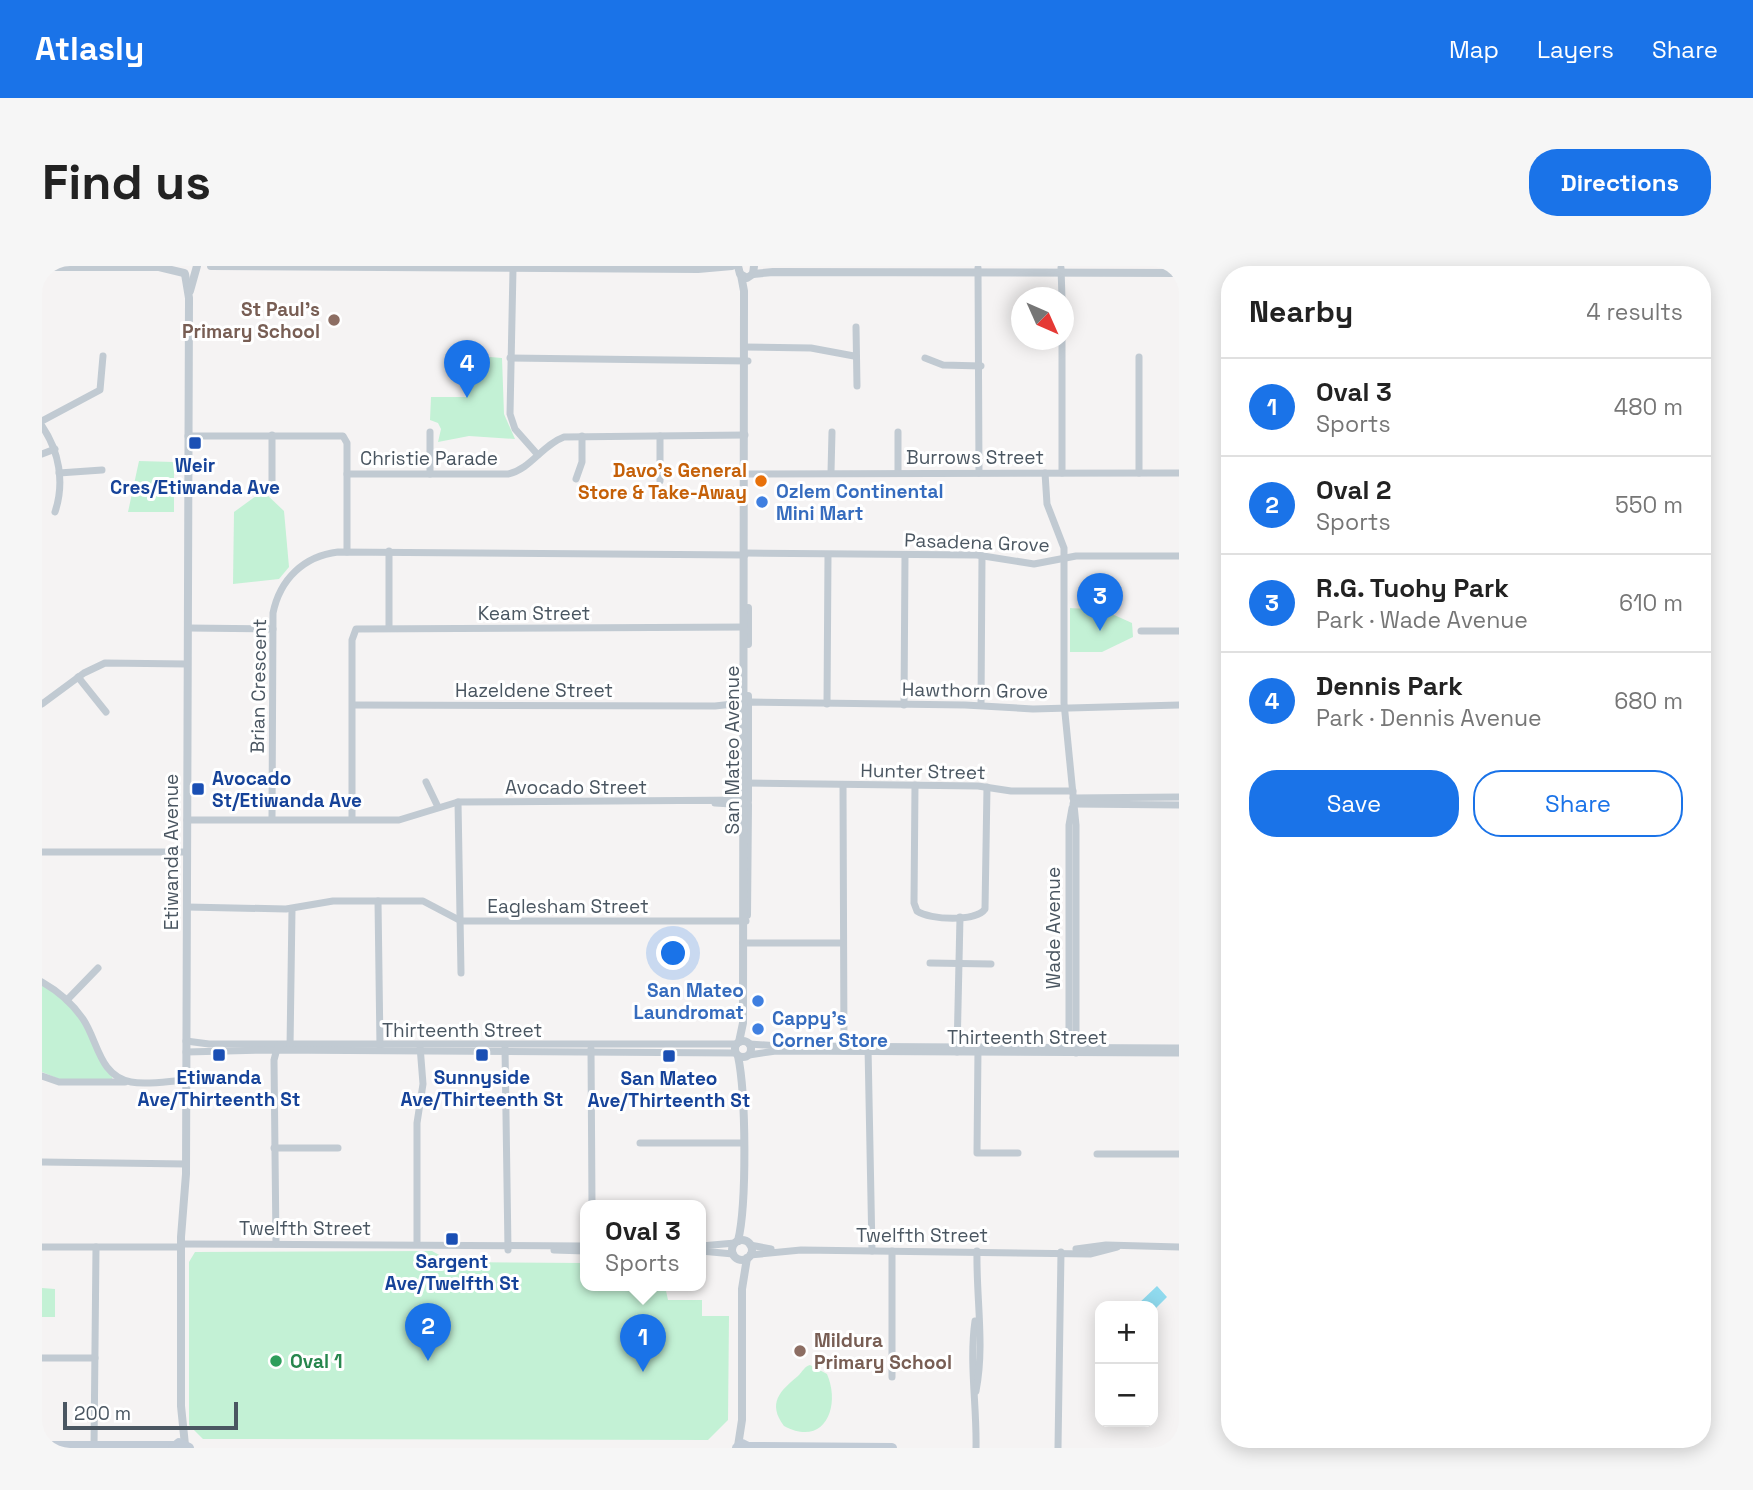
<!DOCTYPE html>
<meta charset="utf-8">
<style>
:root{--surface:#fff;--page:#f6f6f6;--text:#222;--muted:#767676;--line:#e0e0e0;--accent:#1a73e8}
body{margin:0;font-family:"Space Grotesk",sans-serif;background:var(--page);color:var(--text)}
.controls{position:absolute;right:21px;bottom:21px;display:grid;overflow:hidden;border-radius:14px;box-shadow:0 4px 18px #0003}
.controls button{width:63px;height:63px;display:grid;place-items:center;padding:0;border:0;border-bottom:2px solid var(--line);background:var(--surface);color:var(--text);font:35px sans-serif}
.compass{position:absolute;left:969px;top:21px;width:63px;height:63px;border-radius:50%;background:var(--surface);box-shadow:0 4px 18px #0003;rotate:135deg}
.scale{position:absolute;left:21px;bottom:18px;width:175px;box-sizing:border-box;padding-left:7px;border:4px solid #4a5661;border-top:0;font-size:19px;line-height:24px;white-space:nowrap;color:#4a5661;-webkit-text-stroke:5px #fff;paint-order:stroke}
.you{position:absolute;left:632px;top:688px;width:24px;height:24px;margin:-18px;border:5px solid #fff;border-radius:50%;background:#1a73e8;box-shadow:0 0 0 10px #1a73e833}
.badge{display:grid;place-items:center;width:46px;height:46px;border-radius:50%;background:var(--accent);color:#fff;font-size:23px;font-weight:700}
.pin{position:absolute;translate:-50% -58px;filter:drop-shadow(0 2px 4px #0008)}
.pin::after{content:'';position:absolute;top:37px;width:24px;height:21px;background:inherit;clip-path:polygon(0 0,100% 0,50% 100%)}
.popup{position:absolute;left:538px;top:934px;width:126px;height:91px;box-sizing:border-box;display:grid;place-content:center;border-radius:14px;background:var(--surface);filter:drop-shadow(0 2px 5px #0005);font-size:23px;white-space:nowrap;color:var(--muted)}
.popup b{font-size:26px;color:var(--text)}
.popup::after{content:'';position:absolute;left:50%;top:100%;margin-left:-14px;border:14px solid transparent;border-top-color:var(--surface)}
.list{margin:0;padding:0;list-style:none}
h2{display:flex;justify-content:space-between;align-items:center;height:91px;margin:0;padding:0 28px;font-size:30px}
h2 small{font-size:23px;font-weight:400;color:var(--muted)}
.list li{display:grid;grid-template-columns:46px 1fr auto;gap:21px;align-items:center;box-sizing:border-box;height:98px;padding:0 28px;border-top:2px solid var(--line)}
.list b{display:block;font-size:26px;white-space:nowrap}
.list p{margin:0;font-size:23px;white-space:nowrap;color:var(--muted)}
.list em{font-size:23px;font-style:normal;color:var(--muted)}
.actions{display:flex;gap:14px;padding:21px 28px}
.actions a{flex:1;padding:16px 0;border:2px solid var(--accent);border-radius:28px;text-align:center;font-size:24px;color:var(--accent)}
.actions .main{background:var(--accent);color:#fff}
.map{position:relative;flex:none;width:1137px;height:1182px;overflow:hidden;border-radius:28px}
header{display:flex;align-items:center;gap:42px;box-sizing:border-box;height:98px;padding:0 35px;background:var(--accent);color:#fff}
header strong{font-size:33px}
nav{display:flex;gap:38px;margin-inline-start:auto;font-size:24px}
.intro{display:flex;align-items:center;justify-content:space-between;box-sizing:border-box;height:168px;padding:0 42px}
h1{margin:0;font-size:49px}
.button{padding:18px 32px;border-radius:28px;background:var(--accent);color:#fff;font-size:24px;font-weight:700}
main{display:flex;gap:42px;padding:0 42px}
aside{flex:1;background:var(--surface);border-radius:28px;box-shadow:0 4px 18px #0003}
.map>svg:first-child{display:block}
.green{fill:#c3f1d5}
.water{fill:#90daee}
.lines{fill:none;stroke-linecap:round;stroke-linejoin:round}
.minor{stroke:#c1cad2;stroke-width:7}
.tertiary{stroke:#c1cad2;stroke-width:8}
.secondary{stroke:#c1cbd6;stroke-width:10}
.education-dot{fill:#8d6e63;stroke:#fff;stroke-width:2.5}
.transit-dot{fill:#1a4fb4;stroke:#fff;stroke-width:2.5}
.food-dot{fill:#e8710a;stroke:#fff;stroke-width:2.5}
.shop-dot{fill:#3f7fe0;stroke:#fff;stroke-width:2.5}
.leisure-dot{fill:#2e9e5b;stroke:#fff;stroke-width:2.5}
.labels{text-anchor:middle;stroke-width:6;stroke-linejoin:round;paint-order:stroke}
.education-label{font-size:19px;font-weight:bold;fill:#785e54;stroke:#fff;text-anchor:end}
.street-label{font-size:19px;fill:#4a5661;stroke:#fff}
.transit-label{font-size:19px;font-weight:bold;fill:#164399;stroke:#fff}
.food-label{font-size:19px;font-weight:bold;fill:#c56008;stroke:#fff;text-anchor:end}
.shop-label{font-size:19px;font-weight:bold;fill:#366cbe;stroke:#fff;text-anchor:start}
.leisure-label{font-size:19px;font-weight:bold;fill:#27864d;stroke:#fff;text-anchor:start}
</style>
<header>
<strong>Atlasly</strong>
<nav><a>Map</a><a>Layers</a><a>Share</a></nav>
</header>
<div class="intro"><h1>Find us</h1><a class="button">Directions</a></div>
<main>
<div class="map">
<svg width="1137" height="1182" viewBox="0 0 1137 1182">
<rect width="100%" height="100%" fill="#f5f3f3"/>
<g class="green">
<polygon points="424,89 460,92 462,148 473,173 427,170 396,176 399,163 396,157 388,154 389,131 424,131"/>
<polygon points="97,195 132,196 132,246 86,246"/>
<polygon points="221,225 242,245 247,301 237,313 191,318 192,246"/>
<polygon points="1028,342 1061,344 1090,357 1091,371 1060,386 1028,386"/>
<path d="M0,719C16,728 31,741 41,757C52,776 54,795 71,810L70,813H17L0,806Z"/>
<polygon points="390,985 410,996 543,997 543,1020 623,1020 626,1034 660,1034 660,1050 687,1050 686,1154 666,1174 161,1173 147,1159 147,996 153,986"/>
<polygon points="0,1022 13,1023 13,1051 0,1051"/>
<path d="M768,1099L785,1108C799,1140 783,1182 742,1160C725,1137 738,1125 756,1110C761,1105 762,1101 768,1099Z"/>
</g>
<polygon class="water" points="1115,1020 1125,1031 1111,1045 1111,1040 1094,1040"/>
<g class="lines">
<g class="minor">
<polyline points="936,2 937,207"/>
<polyline points="1019,2 1020,32"/>
<polyline points="471,3 468,148 473,163 496,189"/>
<polyline points="814,61 815,120"/>
<polyline points="702,81 769,82 812,90"/>
<polyline points="1097,91 1097,207"/>
<polyline points="468,92 706,95"/>
<polyline points="883,92 901,99 939,100"/>
<polyline points="0,155 58,124 61,90"/>
<path d="M0,160C17,185 23,216 13,246"/>
<polyline points="388,166 388,208"/>
<polyline points="146,170 301,170 305,177 305,286"/>
<polyline points="618,170 618,215"/>
<polyline points="0,188 13,183"/>
<polyline points="789,206 790,166"/>
<polyline points="856,206 856,166"/>
<polyline points="17,207 60,204"/>
<polyline points="1003,207 1005,238 1022,282 1022,437 1034,559 1034,787"/>
<polyline points="1020,207 1020,74"/>
<path d="M305,208H466C489,203 500,179 522,171L703,169"/>
<polyline points="702,208 1137,207"/>
<polyline points="534,213 540,196 540,170"/>
<polyline points="230,219 230,169"/>
<polyline points="703,287 935,289 992,298 1034,290 1137,290"/>
<polyline points="146,362 231,363"/>
<polyline points="347,362 347,285"/>
<polyline points="1099,365 1137,365"/>
<polyline points="36,411 64,446"/>
<polyline points="0,438 42,407 63,397 145,398"/>
<polyline points="785,438 786,289"/>
<polyline points="311,439 673,440 709,436 923,439 991,443 1137,439"/>
<polyline points="862,439 863,289"/>
<polyline points="939,439 940,290"/>
<polyline points="384,516 396,541"/>
<polyline points="703,517 936,520 969,525 1031,525"/>
<polyline points="801,519 802,784"/>
<path d="M873,519L872,637L875,645C888,654 934,656 943,643L945,521"/>
<polyline points="1031,532 1137,531"/>
<polyline points="416,536 419,707"/>
<polyline points="1031,538 1137,539"/>
<path d="M230,553L231,347C238,313 262,290 296,286L703,289"/>
<polyline points="310,553 310,374 314,363 706,361"/>
<polyline points="145,554 357,554 416,536 706,534 706,539 673,537"/>
<polyline points="0,586 145,586"/>
<polyline points="336,635 338,781"/>
<polyline points="145,641 244,643 291,635 381,635 419,655 704,655"/>
<polyline points="701,677 800,677"/>
<polyline points="888,697 949,698"/>
<path d="M0,716C16,725 30,737 41,753C56,775 57,810 89,816C106,819 126,815 144,814"/>
<polyline points="25,734 56,702"/>
<polyline points="144,775 167,778 695,778"/>
<polyline points="707,778 737,780 1137,782"/>
<polyline points="826,781 830,985"/>
<polyline points="248,782 250,643"/>
<polyline points="463,782 466,984"/>
<polyline points="936,782 935,887 976,887"/>
<polyline points="549,783 550,940"/>
<polyline points="144,786 226,784 694,787"/>
<polyline points="915,786 918,651"/>
<polyline points="1027,786 1027,559 1030,542"/>
<polyline points="707,789 734,785 1137,787"/>
<polyline points="0,810 17,816 83,816"/>
<polyline points="598,877 700,877"/>
<polyline points="232,882 296,882"/>
<polyline points="1055,888 1137,888"/>
<polyline points="0,896 144,898"/>
<polyline points="139,978 543,980"/>
<polyline points="234,978 232,794 236,779"/>
<polyline points="375,978 375,857 381,818 378,780"/>
<polyline points="708,979 729,983"/>
<polyline points="659,980 693,977"/>
<polyline points="0,981 139,981"/>
<polyline points="1034,983 1064,979 1137,981"/>
<polyline points="512,984 543,985"/>
<polyline points="659,985 691,988"/>
<polyline points="708,989 759,984 1048,988 1075,981"/>
<path d="M933,1055C927,1097 935,1140 934,1182"/>
<polyline points="0,1092 53,1092"/>
<polyline points="850,1111 850,985"/>
<path d="M934,1125C943,1079 934,1032 935,985"/>
<polyline points="52,1182 54,981"/>
<polyline points="1016,1182 1019,986"/>
</g>
<g class="tertiary">
<polyline points="169,0 656,3 690,0"/>
<polyline points="696,0 698,8 705,12 711,8 712,0"/>
<polyline points="0,1 117,1 142,7"/>
<polyline points="143,8 147,32 144,908 139,971 139,1140 143,1179"/>
<polyline points="711,8 731,6 1137,7"/>
<polyline points="148,25 155,0"/>
<polyline points="706,378 706,342"/>
<polyline points="706,534 706,430"/>
<polyline points="705,649 706,539"/>
<circle cx="701" cy="783" r="8"/>
<polyline points="697,776 701,757 702,25 699,9"/>
<circle cx="700" cy="984" r="10"/>
<path d="M696,975C705,938 704,828 696,790"/>
<polyline points="696,1180 700,1154 700,1023 705,992"/>
</g>
<g class="secondary">
<polyline points="0,1180 132,1180"/>
<polyline points="708,1181 850,1182"/>
<polyline points="131,1182 137,1177 147,1182"/>
<polyline points="695,1182 700,1178 708,1182"/>
</g>
</g>
<g class="education-dot">
<circle cx="292" cy="54" r="7"/>
<circle cx="758" cy="1085" r="7"/>
</g>
<g class="transit-dot">
<rect x="146" y="170" width="14" height="14" rx="3.5"/>
<rect x="149" y="516" width="14" height="14" rx="3.5"/>
<rect x="170" y="782" width="14" height="14" rx="3.5"/>
<rect x="433" y="782" width="14" height="14" rx="3.5"/>
<rect x="620" y="783" width="14" height="14" rx="3.5"/>
<rect x="403" y="966" width="14" height="14" rx="3.5"/>
</g>
<circle class="food-dot" cx="719" cy="215" r="7"/>
<g class="shop-dot">
<circle cx="720" cy="236" r="7"/>
<circle cx="716" cy="735" r="7"/>
<circle cx="716" cy="763" r="7"/>
</g>
<circle class="leisure-dot" cx="234" cy="1095" r="7"/>
<g class="labels">
<g class="education-label">
<text x="278" y="50">St Paul's<tspan x="278" dy="22">Primary School</tspan></text>
<text x="772" y="1081" text-anchor="start">Mildura<tspan x="772" dy="22">Primary School</tspan></text>
</g>
<g class="street-label">
<text x="933" y="198">Burrows Street</text>
<text x="387" y="199">Christie Parade</text>
<text transform="translate(935 276) rotate(2)" y="7">Pasadena Grove</text>
<text x="492" y="354">Keam Street</text>
<text transform="translate(216 420) rotate(-89)" y="7">Brian Crescent</text>
<text x="492" y="431">Hazeldene Street</text>
<text transform="translate(933 424) rotate(1)" y="7">Hawthorn Grove</text>
<text transform="translate(690 484) rotate(-90)" y="7">San Mateo Avenue</text>
<text transform="translate(881 505) rotate(1)" y="7">Hunter Street</text>
<text x="534" y="528">Avocado Street</text>
<text transform="translate(129 586) rotate(-90)" y="7">Etiwanda Avenue</text>
<text x="526" y="647">Eaglesham Street</text>
<text transform="translate(1011 662) rotate(-90)" y="7">Wade Avenue</text>
<text x="420" y="771">Thirteenth Street</text>
<text x="985" y="778">Thirteenth Street</text>
<text x="263" y="969">Twelfth Street</text>
<text x="880" y="976">Twelfth Street</text>
</g>
<g class="transit-label">
<text x="153" y="206">Weir<tspan x="153" dy="22">Cres/Etiwanda Ave</tspan></text>
<text x="170" y="519" text-anchor="start">Avocado<tspan x="170" dy="22">St/Etiwanda Ave</tspan></text>
<text x="177" y="818">Etiwanda<tspan x="177" dy="22">Ave/Thirteenth St</tspan></text>
<text x="440" y="818">Sunnyside<tspan x="440" dy="22">Ave/Thirteenth St</tspan></text>
<text x="627" y="819">San Mateo<tspan x="627" dy="22">Ave/Thirteenth St</tspan></text>
<text x="410" y="1002">Sargent<tspan x="410" dy="22">Ave/Twelfth St</tspan></text>
</g>
<g class="food-label">
<text x="705" y="211">Davo's General<tspan x="705" dy="22">Store &amp; Take-Away</tspan></text>
</g>
<g class="shop-label">
<text x="734" y="232">Ozlem Continental<tspan x="734" dy="22">Mini Mart</tspan></text>
<text x="702" y="731" text-anchor="end">San Mateo<tspan x="702" dy="22">Laundromat</tspan></text>
<text x="730" y="759">Cappy's<tspan x="730" dy="22">Corner Store</tspan></text>
</g>
<g class="leisure-label">
<text x="248" y="1102">Oval 1</text>
</g>
</g>
</svg>
<div class="controls">
<button>+</button>
<button>−</button>
</div>
<svg class="compass" viewBox="-18 -18 36 36"><path d="M0-13l5 13h-10z" fill="#e53935"/><path d="M0 13l5-13h-10z" fill="#767676"/></svg>
<div class="scale">200 m</div>
<div class="you"></div>
<div class="pin badge" style="left:601px;top:1106px">1</div>
<div class="popup"><b>Oval 3</b>Sports</div>
<div class="pin badge" style="left:386px;top:1095px">2</div>
<div class="pin badge" style="left:1058px;top:365px">3</div>
<div class="pin badge" style="left:425px;top:132px">4</div>
</div>
<aside>
<h2>Nearby<small>4 results</small></h2>
<ul class="list">
<li><span class="badge">1</span><div><b>Oval 3</b><p>Sports</p></div><em>480 m</em></li>
<li><span class="badge">2</span><div><b>Oval 2</b><p>Sports</p></div><em>550 m</em></li>
<li><span class="badge">3</span><div><b>R.G. Tuohy Park</b><p>Park · Wade Avenue</p></div><em>610 m</em></li>
<li><span class="badge">4</span><div><b>Dennis Park</b><p>Park · Dennis Avenue</p></div><em>680 m</em></li>
</ul>
<div class="actions"><a class="main">Save</a><a>Share</a></div>
</aside>
</main>
